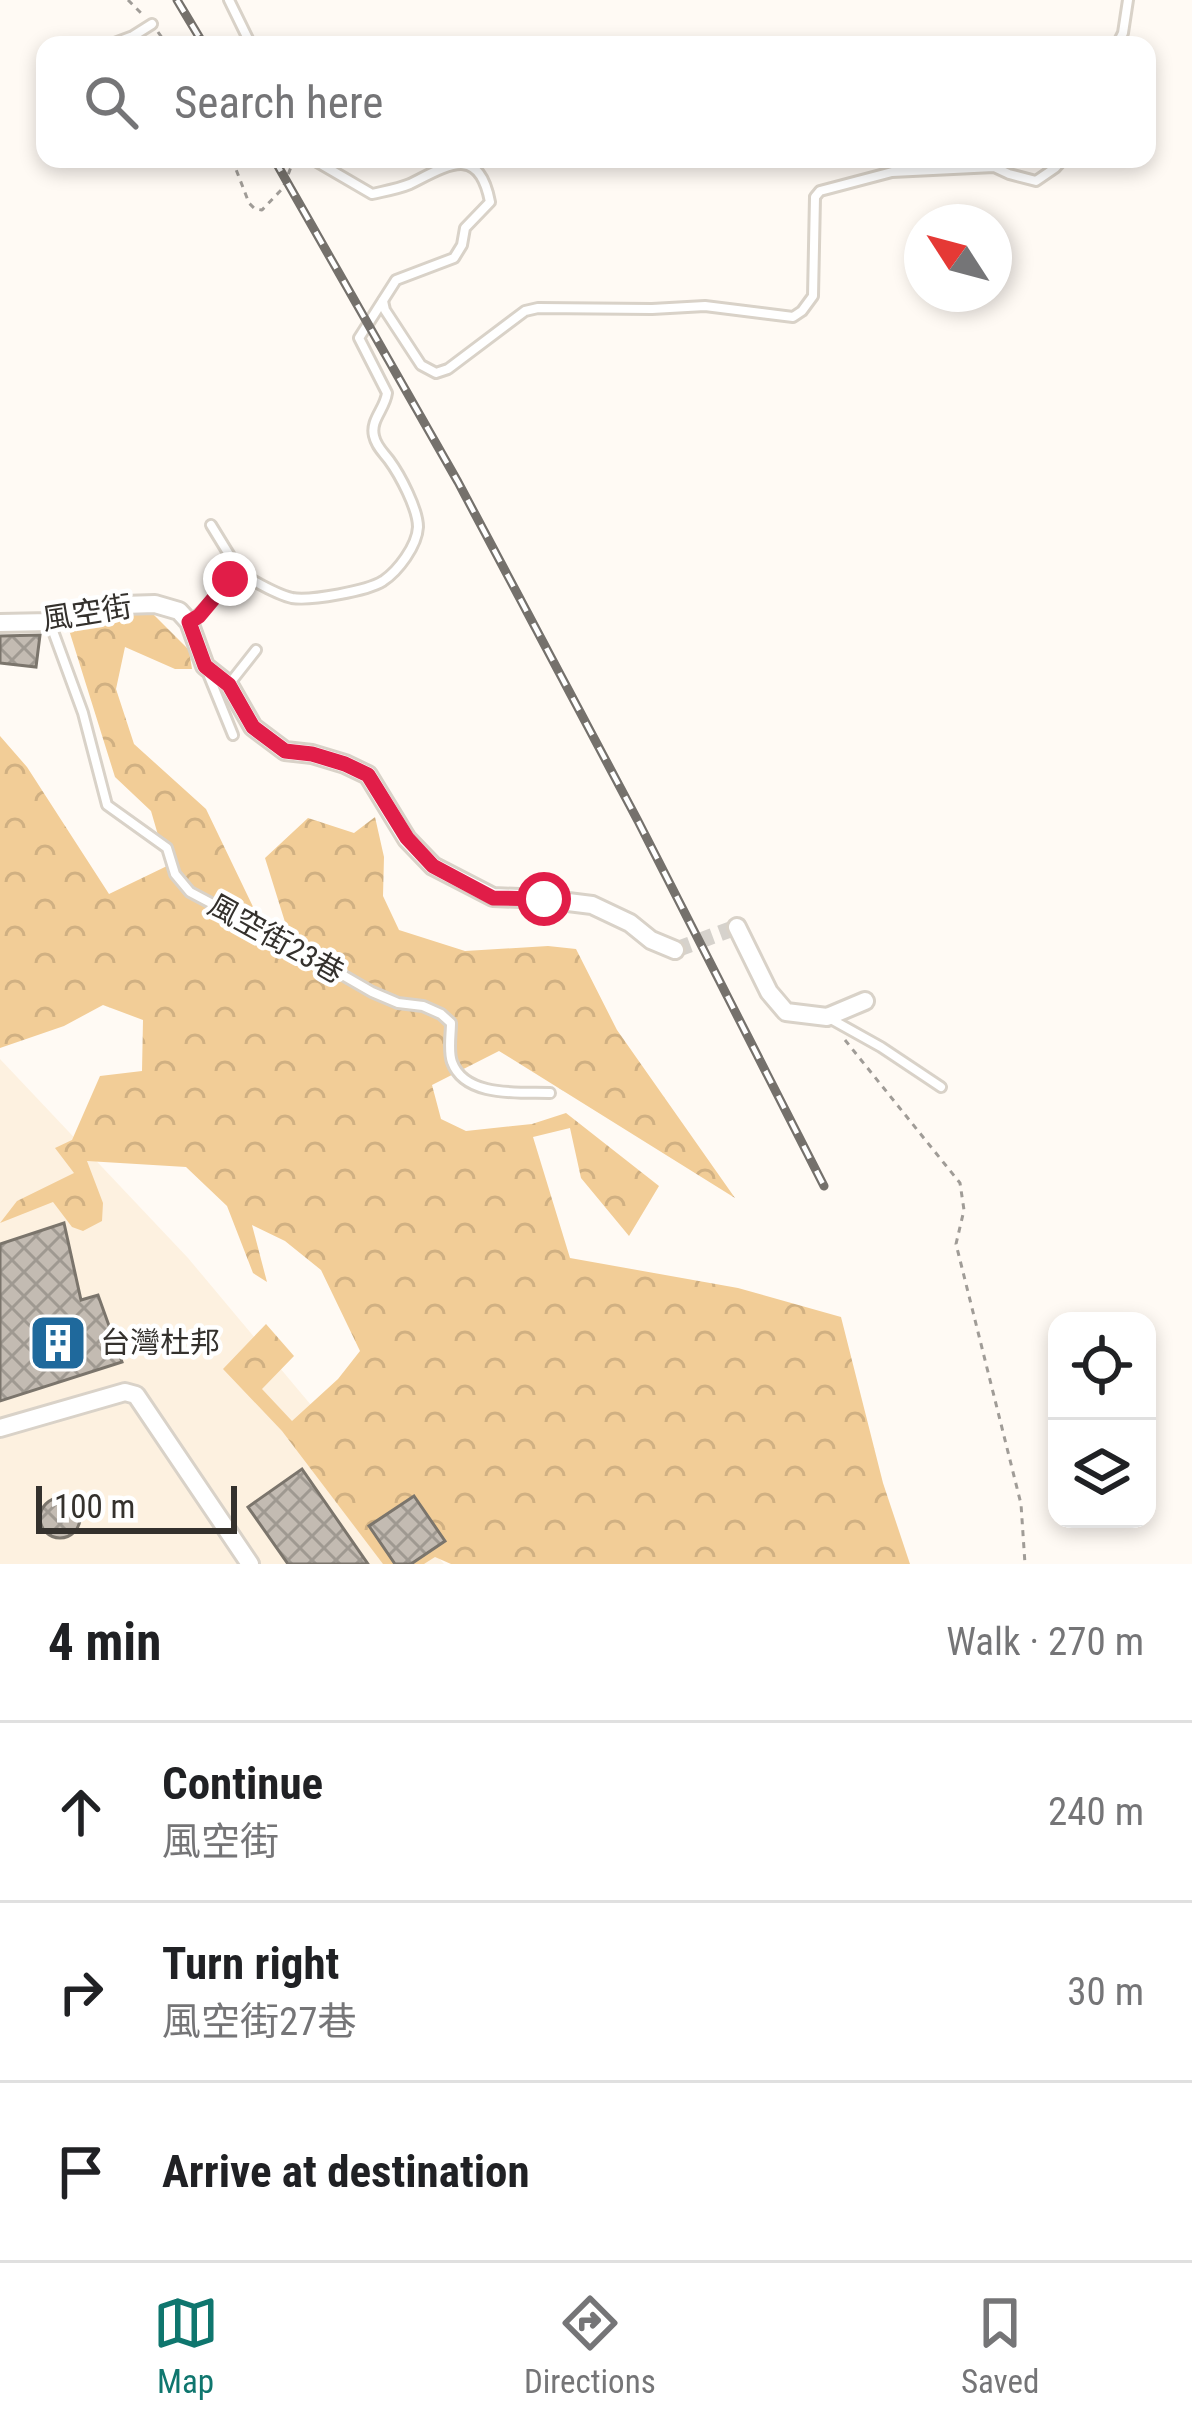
<!DOCTYPE html>
<meta charset="utf-8">
<style>
:root{--surface:#fff;--page:#f6f6f6;--text:#202124;--muted:#757577;--line:#e0e0e0;--accent:#0f766e}
body{margin:0;font-family:"Roboto Condensed","Noto Sans TC",sans-serif;background:var(--page);color:var(--text)}
.controls{position:absolute;right:36px;bottom:36px;display:grid;overflow:hidden;border-radius:24px;box-shadow:0 6px 18px #0003}
.controls button{width:108px;height:108px;display:grid;place-items:center;padding:0;border:0;border-bottom:3px solid var(--line);background:var(--surface);color:var(--text);font:60px sans-serif}
.compass{position:absolute;left:904px;top:204px;width:108px;height:108px;border-radius:50%;background:var(--surface);box-shadow:0 6px 18px #0003;rotate:306deg}
.scale{position:absolute;left:36px;bottom:30px;width:201px;box-sizing:border-box;padding-left:12px;border:6px solid #34312d;border-top:0;font-size:33px;line-height:42px;white-space:nowrap;color:#34312d;-webkit-text-stroke:9px #fff;paint-order:stroke}
.stop{position:absolute;width:36px;height:36px;margin:-27px;border:9px solid #e11d48;border-radius:50%;background:#fff}
.stop.end{background:#e11d48;border-color:#fff;box-shadow:0 3px 12px #0008}
.list{margin:0;padding:0;list-style:none}
h2{display:flex;justify-content:space-between;align-items:center;height:156px;margin:0;padding:0 48px;font-size:51px}
h2 small{font-size:39px;font-weight:400;color:var(--muted)}
.list li{display:grid;grid-template-columns:78px 1fr auto;gap:36px;align-items:center;box-sizing:border-box;height:180px;padding:0 48px;border-top:3px solid var(--line)}
.list b{display:block;font-size:45px;white-space:nowrap}
.list p{margin:0;font-size:39px;white-space:nowrap;color:var(--muted)}
.list em{font-size:39px;font-style:normal;color:var(--muted)}
.icon{flex:none;width:66px;height:66px;fill:none;stroke:currentColor;stroke-width:2;stroke-linecap:round;stroke-linejoin:round}
.map{position:relative;flex:none;width:1192px;height:1564px;overflow:hidden}
.search{position:absolute;background:var(--surface);box-shadow:0 6px 18px #0003;left:36px;right:36px;top:36px;height:132px;display:flex;align-items:center;gap:30px;box-sizing:border-box;padding:0 42px;border-radius:24px;color:var(--muted);font-size:45px}
.sheet{height:696px;background:var(--surface)}
nav{display:flex;justify-content:space-around;align-items:center;box-sizing:border-box;height:168px;border-top:3px solid var(--line);background:var(--surface);font-size:33px;color:var(--muted)}
nav a{display:grid;justify-items:center;gap:6px}
nav .on{color:var(--accent)}
.map>svg:first-child{display:block}
.built{fill:#fdf1e0}
.forest{fill:url(#forest-crowns)}
.building{fill:url(#building-cross-hatch);stroke:#7b756c;stroke-width:3}
.lines{fill:none;stroke-linecap:round;stroke-linejoin:round}
.street-tunnel{stroke:#d6d2cc;stroke-width:16;stroke-dasharray:16 8;stroke-linecap:butt}
.lane-casing{stroke:#d9d2c8;stroke-width:14}
.street-casing{stroke:#d9d2c8;stroke-width:22}
.path{stroke:#a09c97;stroke-width:3;stroke-dasharray:6 6;stroke-linecap:butt}
.lane{stroke:#fff;stroke-width:8}
.street{stroke:#fff;stroke-width:16}
.rail-casing{stroke:#75716c;stroke-width:9}
.rail{stroke:#fff;stroke-width:4.5;stroke-dasharray:14;stroke-linecap:butt}
.route{stroke:#e11d48;stroke-width:15}
.labels{text-anchor:middle;stroke-width:9;stroke-linejoin:round;paint-order:stroke}
.street-label{font-size:30px;fill:#34312d;stroke:#fff}
.poi-label{font-size:30px;fill:#34312d;stroke:#fff;text-anchor:start}
</style>
<div class="map">
<svg width="1192" height="1564" viewBox="0 0 1192 1564">
<defs>
<pattern id="forest-crowns" width="20" height="18" patternUnits="userSpaceOnUse" patternTransform="scale(3)"><rect width="20" height="18" fill="#f2cd97"/><path d="M2 6a3 3 0 1 1 6 0M12 15a3 3 0 1 1 6 0" fill="none" stroke="#d0b082"/></pattern>
<pattern id="building-cross-hatch" width="8" height="8" patternUnits="userSpaceOnUse" patternTransform="scale(3)"><rect width="8" height="8" fill="#c3bbb2"/><path d="M0 0l8 8M0 8l8-8" fill="none" stroke="#9f9991"/></pattern>
</defs>
<rect width="100%" height="100%" fill="#fffaf4"/>
<polygon class="built" points="0,1059 188,1258 444,1564 0,1564"/>
<polygon class="forest" points="143,604 189,650 192,669 175,669 125,647 116,689 134,744 206,809 269,940 290,938 265,858 308,818 354,833 375,817 384,857 383,896 399,930 465,951 548,946 576,949 617,1030 735,1198 499,1051 432,1085 441,1119 466,1131 532,1124 566,1113 659,1186 629,1236 581,1178 570,1128 533,1137 570,1258 738,1288 841,1317 883,1483 910,1564 451,1564 435,1557 424,1564 383,1564 282,1431 223,1369 266,1324 294,1356 262,1389 292,1421 338,1379 360,1351 321,1270 285,1241 252,1225 267,1282 253,1273 227,1206 186,1167 87,1161 103,1203 102,1221 83,1231 72,1227 53,1202 0,1223 17,1201 74,1173 55,1148 72,1140 100,1076 142,1071 143,1020 103,1005 64,1026 0,1048 0,736 27,767 109,894 167,866 151,811 115,777 69,630"/>
<g class="building">
<polygon points="40,635 36,667 0,663 0,636"/>
<polygon points="64,1223 81,1300 98,1295 122,1362 0,1401 0,1244"/>
<polygon points="302,1469 368,1564 288,1564 248,1507"/>
<polygon points="414,1496 445,1541 411,1564 395,1564 369,1526"/>
<circle cx="60" cy="1518" r="20"/>
</g>
<g class="lines">
<polyline class="street-tunnel" points="675,950 737,927"/>
<defs>
<g id="lane">
<polyline points="229,0 251,45"/>
<polyline points="109,45 133,36 152,24"/>
<polyline points="1117,45 1123,33 1128,0"/>
<polyline points="383,301 385,310 421,365 436,373 448,369 525,311 538,308 652,309 705,306 793,317 802,311 813,296 815,197 820,191 892,172 994,167 1009,174 1036,181 1055,168 1063,159"/>
<polyline points="211,525 241,574"/>
<path d="M190,621C211,608 218,585 241,574C257,582 274,594 292,598C311,601 367,591 383,581C398,571 417,546 418,527C418,509 400,475 389,460C383,452 376,446 374,436C370,420 385,409 387,393L359,338L396,280L454,258L462,245L465,228L490,202C479,144 448,165 410,184C398,189 385,191 372,194L312,159"/>
<path d="M50,623L83,713L107,805L167,848L175,874L190,892L301,951L372,992L398,1003L423,1006L441,1014L451,1023C451,1034 448,1051 452,1062C465,1098 520,1092 550,1093"/>
<polyline points="209,676 233,735"/>
<polyline points="230,683 256,650"/>
<polyline points="829,1018 881,1047 941,1087"/>
</g>
<g id="street">
<polyline points="0,623 50,622 123,605 155,604 179,611 189,622 205,666 229,685 253,727 285,751 312,754 345,764 368,775 407,839 433,866 493,897 544,899 592,905 630,923 651,940 675,950"/>
<polyline points="737,927 769,992 786,1012 827,1017 865,1001"/>
<polyline points="0,1428 125,1392 136,1395 250,1564"/>
</g>
</defs>
<use href="#lane" class="lane-casing"/>
<use href="#street" class="street-casing"/>
<g class="path">
<polyline points="128,0 144,16"/>
<polyline points="158,32 167,45"/>
<polyline points="232,159 249,203 255,209 262,210 283,188 294,159"/>
<polyline points="845,1040 960,1183 964,1210 956,1244 1021,1504 1025,1564"/>
</g>
<use href="#lane" class="lane"/>
<use href="#street" class="street"/>
<defs>
<g id="rail">
<polyline points="177,0 204,45"/>
<polyline points="274,159 458,482 638,821 824,1186"/>
</g>
</defs>
<use href="#rail" class="rail-casing"/>
<use href="#rail" class="rail"/>
</g>
<g class="lines">
<polyline class="route" points="230,579 199,616 189,622 205,666 229,685 253,727 285,751 312,754 345,764 368,775 407,838 433,866 493,898 544,899"/>
</g>
<defs>
<symbol id="building-square" viewBox="-11 -11 22 22"><rect x="-9" y="-9" width="18" height="18" rx="4" fill="#1f699c" stroke="#fff"/><path d="M-4-6H4V6H1V3H-1V6H-4ZM-2.5-4.3h1.7v1.8h-1.7ZM.8-4.3h1.7v1.8H.8ZM-2.5-1h1.7V.8h-1.7ZM.8-1h1.7V.8H.8Z" fill="#fff"/></symbol>
</defs>
<g fill-rule="evenodd">
<use href="#building-square" x="25" y="1310" width="66" height="66"/>
</g>
<g class="labels">
<g class="street-label">
<text transform="translate(87 613) rotate(-9)" y="10">風空街</text>
<text transform="translate(276 939) rotate(29)" y="10">風空街23巷</text>
</g>
<g class="poi-label">
<text x="100" y="1353">台灣杜邦</text>
</g>
</g>
</svg>
<div class="controls">
<button><svg class="icon" aria-label="locate" viewBox="0 0 24 24"><circle cx="12" cy="12" r="6"/><path d="M12 2v4M12 18v4M2 12h4M18 12h4"/></svg></button>
<button><svg class="icon" aria-label="layers" viewBox="0 0 24 24"><path d="M12 4l9 5-9 5-9-5zM3 14l9 5 9-5"/></svg></button>
</div>
<svg class="compass" viewBox="-18 -18 36 36"><path d="M0-13l5 13h-10z" fill="#e53935"/><path d="M0 13l5-13h-10z" fill="#757577"/></svg>
<div class="scale">100 m</div>
<div class="stop" style="left:544px;top:899px"></div>
<div class="stop end" style="left:230px;top:579px"></div>
<div class="search"><svg class="icon" aria-label="search" viewBox="0 0 24 24"><circle cx="10" cy="10" r="6"/><path d="M15 15l6 6"/></svg>Search here</div>
</div>
<section class="sheet">
<h2>4 min<small>Walk · 270 m</small></h2>
<ul class="list">
<li><svg class="icon" aria-label="ahead" viewBox="0 0 24 24"><path d="M12 20V5M6 11l6-6 6 6"/></svg><div><b>Continue</b><p>風空街</p></div><em>240 m</em></li>
<li><svg class="icon" aria-label="right" viewBox="0 0 24 24"><path d="M7 20v-9h11M14 6l5 5-5 5"/></svg><div><b>Turn right</b><p>風空街27巷</p></div><em>30 m</em></li>
<li><svg class="icon" aria-label="arrive" viewBox="0 0 24 24"><path d="M6 21V4h12l-3 4 3 4H6"/></svg><div><b>Arrive at destination</b></div></li>
</ul>
</section>
<nav>
<a class="on"><svg class="icon" aria-label="map" viewBox="0 0 24 24"><path d="M3 6l6-2 6 2 6-2v14l-6 2-6-2-6 2zM9 4v14M15 6v14"/></svg>Map</a>
<a><svg class="icon" aria-label="directions" viewBox="0 0 24 24"><path d="M12 3l9 9-9 9-9-9zM9 14v-3h6M13 9l2 2-2 2"/></svg>Directions</a>
<a><svg class="icon" aria-label="saved" viewBox="0 0 24 24"><path d="M7 4h10v16l-5-4-5 4z"/></svg>Saved</a>
</nav>
